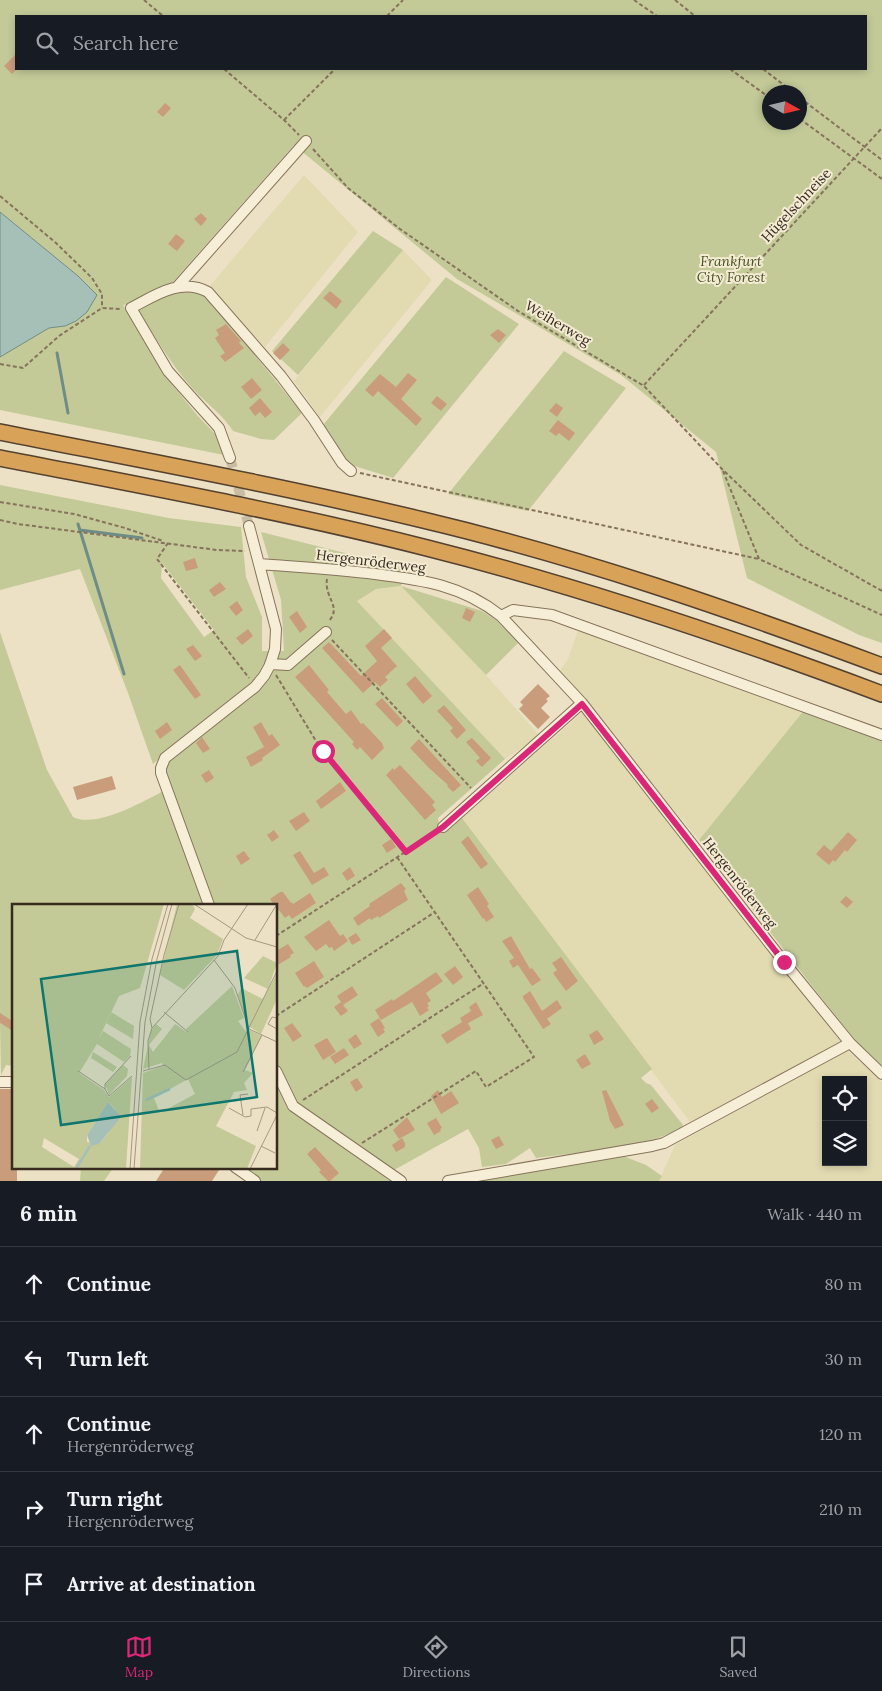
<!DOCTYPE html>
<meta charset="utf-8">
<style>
:root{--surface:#171b24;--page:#242831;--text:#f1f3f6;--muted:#9ea1a6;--line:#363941;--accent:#db2777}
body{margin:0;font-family:Lora,serif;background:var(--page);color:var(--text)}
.controls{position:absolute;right:15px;bottom:15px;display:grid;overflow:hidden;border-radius:0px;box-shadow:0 2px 8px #0003}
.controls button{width:45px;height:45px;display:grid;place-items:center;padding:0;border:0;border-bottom:1px solid var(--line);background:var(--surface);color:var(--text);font:25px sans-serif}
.compass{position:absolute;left:762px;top:85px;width:45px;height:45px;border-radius:50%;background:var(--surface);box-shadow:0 2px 8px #0003;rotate:98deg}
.stop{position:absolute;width:15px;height:15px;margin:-11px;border:4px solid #db2777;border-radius:50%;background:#fff}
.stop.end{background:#db2777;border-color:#fff;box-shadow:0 1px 5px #0008}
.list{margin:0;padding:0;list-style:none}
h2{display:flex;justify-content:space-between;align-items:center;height:65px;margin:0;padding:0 20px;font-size:21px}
h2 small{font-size:16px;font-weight:400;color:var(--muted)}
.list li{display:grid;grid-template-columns:32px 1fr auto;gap:15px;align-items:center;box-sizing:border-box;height:75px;padding:0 20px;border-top:1px solid var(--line)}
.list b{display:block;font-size:19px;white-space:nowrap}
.list p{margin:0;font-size:16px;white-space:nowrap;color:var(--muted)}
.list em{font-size:16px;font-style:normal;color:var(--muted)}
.icon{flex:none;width:28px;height:28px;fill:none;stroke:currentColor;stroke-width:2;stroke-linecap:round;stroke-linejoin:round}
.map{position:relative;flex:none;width:882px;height:1181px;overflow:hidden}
.search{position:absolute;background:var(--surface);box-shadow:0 2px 8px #0003;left:15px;right:15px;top:15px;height:55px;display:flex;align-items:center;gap:12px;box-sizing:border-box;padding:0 18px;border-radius:0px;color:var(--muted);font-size:19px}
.sheet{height:440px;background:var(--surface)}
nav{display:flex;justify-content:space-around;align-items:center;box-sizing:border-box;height:70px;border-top:1px solid var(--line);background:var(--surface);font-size:14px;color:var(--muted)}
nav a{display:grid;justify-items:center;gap:2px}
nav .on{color:var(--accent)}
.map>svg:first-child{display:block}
</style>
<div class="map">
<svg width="882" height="1181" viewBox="0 0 882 1181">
<rect width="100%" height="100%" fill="#ece1c4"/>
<path fill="#e2dbb2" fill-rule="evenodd" d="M 304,175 L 358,232 L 265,347 L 208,288 Z
M 403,250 L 432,280 L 320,417 L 294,381 Z
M 401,586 L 486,675 L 540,736 L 505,759 L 357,601 L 376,589 Z
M 580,625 L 805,709 L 699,840 L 559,672 L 568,659 Z
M 582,713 L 843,1042 L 690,1122 L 462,818 Z
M 847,1050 L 882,1082 L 882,1181 L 659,1181 L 675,1145 ZM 826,1080 L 863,1080 L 863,1162 L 826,1162 Z"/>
<path fill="#c3ca98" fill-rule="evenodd" d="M 0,0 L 882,0 L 882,643 L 859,635 L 747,578 L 716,452 L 621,375 L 457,279 L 294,145 L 173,282 L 129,304 L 123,305 L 162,372 L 197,415 L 217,436 L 224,455 L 0,410 L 0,357 L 49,328 L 65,326 L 78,276 L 0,212 ZM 16,16 L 866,16 L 866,69 L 16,69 ZM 770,92 L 800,92 L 800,122 L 770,122 Z
M 373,231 L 403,250 L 298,375 L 272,351 Z
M 446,277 L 519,324 L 393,478 L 348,464 L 323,425 Z
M 179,290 L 205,294 L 302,413 L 274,440 L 261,439 L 233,431 C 223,415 206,403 193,389 C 171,365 155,336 137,309 L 165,295 Z
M 564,351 L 626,388 L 528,511 L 448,494 Z
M 0,485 L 169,518 L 241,527 L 246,577 L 262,617 L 262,651 L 284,651 L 281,600 L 261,532 L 405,568 L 401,586 L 482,611 L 504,625 L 519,642 L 486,675 L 401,586 L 376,589 L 357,601 L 505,759 L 438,818 L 439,826 L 445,833 L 462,818 L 652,1069 L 641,1078 L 646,1083 L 651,1085 L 683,1125 L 681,1129 L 640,1145 L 536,1158 L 530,1148 L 506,1164 L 482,1167 L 479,1148 L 468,1129 L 385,1175 L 392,1181 L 245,1181 L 225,1167 L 276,1167 L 276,905 L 14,905 L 14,1024 L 0,1014 L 0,632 L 47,770 L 73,817 C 97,829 146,800 169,788 L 159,759 L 153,764 L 128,693 L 80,569 L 0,590 ZM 162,563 L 214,630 L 204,637 L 161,578 Z
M 805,709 L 882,739 L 882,1066 L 874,1060 L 856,1041 L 812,986 L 699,840 Z
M 0,1023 L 14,1032 L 14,1066 L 6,1065 L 1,1075 Z
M 623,1156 L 646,1165 L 662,1176 L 659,1181 L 470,1181 Z
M 81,1167 L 114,1167 L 104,1181 L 80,1181 Z"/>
<path fill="#a6c0b8" stroke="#6d8d86" d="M 0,212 L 78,276 L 97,295 L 87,312 L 76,321 L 65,326 L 49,328 L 0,357 Z"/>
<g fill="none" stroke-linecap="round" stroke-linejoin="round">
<path stroke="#6d8d86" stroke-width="3" d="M 57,353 L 68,413
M 78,524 L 124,674
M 80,530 L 142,538"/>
</g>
<path fill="#c99d7b" d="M 16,54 L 16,70 L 12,74 L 4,66 Z
M 165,103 L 171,108 L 163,117 L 157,112 Z
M 201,213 L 207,219 L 201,226 L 194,219 Z
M 176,234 L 185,241 L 177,251 L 168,244 Z
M 330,291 L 342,301 L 336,309 L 323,298 Z
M 226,324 L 241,341 L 239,343 L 244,348 L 225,362 L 220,356 L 225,353 L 215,338 L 219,335 L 216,330 Z
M 498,329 L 506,335 L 499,343 L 490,335 Z
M 283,343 L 290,350 L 280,360 L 273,353 Z
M 408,373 L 417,380 L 401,399 L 422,419 L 416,426 L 378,391 L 373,397 L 365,390 L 380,374 L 396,387 Z
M 252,378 L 262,390 L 251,399 L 241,387 Z
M 437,396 L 447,404 L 441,411 L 431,403 Z
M 260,398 L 272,412 L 265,418 L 260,412 L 255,416 L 249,408 Z
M 556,403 L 563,408 L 557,417 L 549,411 Z
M 558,420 L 575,433 L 569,441 L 559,433 L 556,436 L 549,431 Z
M 195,558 L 198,568 L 186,571 L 183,562 Z
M 220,582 L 226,589 L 214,597 L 209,590 Z
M 237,601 L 243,610 L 236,616 L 229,607 Z
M 466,608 L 475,612 L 470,622 L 462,618 Z
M 297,611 L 307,627 L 300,633 L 289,617 Z
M 248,629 L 253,636 L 242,645 L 236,638 Z
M 384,629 L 392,638 L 381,648 L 397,666 L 385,677 L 388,680 L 380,687 L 375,682 L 363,693 L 322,648 L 329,642 L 361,676 L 377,661 L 365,646 Z
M 193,645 L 202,656 L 195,661 L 186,649 Z
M 180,665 L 201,695 L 195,699 L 173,670 Z
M 309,665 L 329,690 L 327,692 L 346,714 L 351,710 L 361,724 L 363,723 L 382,743 L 384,748 L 372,760 L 360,747 L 357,750 L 352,744 L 354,742 L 295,677 Z
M 415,676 L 432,696 L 423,704 L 406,684 Z
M 538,684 L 550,696 L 546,699 L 548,701 L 541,708 L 550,717 L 538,729 L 519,709 L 523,705 L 520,702 Z
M 382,698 L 403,721 L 397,727 L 375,704 Z
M 444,705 L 466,730 L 457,739 L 450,731 L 453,728 L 437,711 Z
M 167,722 L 172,730 L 160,739 L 155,731 Z
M 261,722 L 269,736 L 272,734 L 280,745 L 262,758 L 263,760 L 251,767 L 246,757 L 264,747 L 253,727 Z
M 202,737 L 210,749 L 203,753 L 196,743 Z
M 472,738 L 491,758 L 482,767 L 476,761 L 480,758 L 466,742 Z
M 419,739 L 461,785 L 453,792 L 447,786 L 448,785 L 429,768 L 410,748 Z
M 400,765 L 435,802 L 432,805 L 436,810 L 425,820 L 386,775 L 393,768 L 394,770 Z
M 209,770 L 214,778 L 206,783 L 201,775 Z
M 112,776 L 116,789 L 77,800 L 73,787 Z
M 340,782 L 346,791 L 321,809 L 316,801 Z
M 304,812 L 310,821 L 296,831 L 289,821 Z
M 274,830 L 279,837 L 272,842 L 267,835 Z
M 848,832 L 857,840 L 847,852 L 845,850 L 835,862 L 833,860 L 829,865 L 816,854 L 824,845 L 831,851 Z
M 468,836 L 488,864 L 481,869 L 461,842 Z
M 391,839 L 396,847 L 387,853 L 382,845 Z
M 244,851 L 250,859 L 241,865 L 236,856 Z
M 300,851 L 314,873 L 324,867 L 329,875 L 312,885 L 293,855 Z
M 350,867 L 355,876 L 347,881 L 342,873 Z
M 401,883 L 406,889 L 404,891 L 408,900 L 379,918 L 378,916 L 371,920 L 370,918 L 358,926 L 353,918 L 370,906 L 369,904 Z
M 478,887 L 489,904 L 487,906 L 494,917 L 486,922 L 484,918 L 483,919 L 467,895 Z
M 280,892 L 283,892 L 291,903 L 292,902 L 293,904 L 310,893 L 316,903 L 292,919 L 289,915 L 285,918 L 279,910 L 278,911 L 276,909 L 276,905 L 274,905 L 270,899 Z
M 846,896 L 853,902 L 847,908 L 840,902 Z
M 329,920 L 340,936 L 343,934 L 348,941 L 334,951 L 332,947 L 329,948 L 326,944 L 316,951 L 304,937 Z
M 356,933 L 361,940 L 352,945 L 348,938 Z
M 511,936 L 530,969 L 532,968 L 541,980 L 532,986 L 518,965 L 513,968 L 509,961 L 514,958 L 502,941 Z
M 288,944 L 294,953 L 290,955 L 291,957 L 276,966 L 276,951 Z
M 561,957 L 578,981 L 566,991 L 553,973 L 557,970 L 552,963 Z
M 314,961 L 324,977 L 307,988 L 305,986 L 304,987 L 295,973 Z
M 455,966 L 463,977 L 453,985 L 444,974 Z
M 436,972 L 443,981 L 426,993 L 431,1001 L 427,1003 L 429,1006 L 427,1008 L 429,1010 L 420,1016 L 412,1002 L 381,1020 L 375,1010 L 392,999 L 393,1001 Z
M 352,986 L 358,995 L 343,1005 L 348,1011 L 341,1016 L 334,1007 L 341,1002 L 337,996 Z
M 530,991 L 542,1011 L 557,1000 L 562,1008 L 547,1019 L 551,1024 L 543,1029 L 523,998 L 523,996 Z
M 476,1002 L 483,1015 L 468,1023 L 471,1029 L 447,1044 L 441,1035 L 462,1022 L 460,1018 L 471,1011 L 469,1007 Z
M 0,1013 L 14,1022 L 14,1032 L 0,1023 Z
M 379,1018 L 385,1028 L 383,1029 L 385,1032 L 378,1037 L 370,1024 Z
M 292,1023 L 302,1036 L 293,1042 L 284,1028 Z
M 597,1030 L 604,1039 L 594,1045 L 589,1035 Z
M 356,1034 L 362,1044 L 354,1049 L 348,1040 Z
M 327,1038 L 336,1052 L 323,1060 L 314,1045 Z
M 344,1048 L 349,1055 L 335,1064 L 330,1057 Z
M 585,1054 L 591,1064 L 582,1069 L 576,1060 Z
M 357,1078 L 363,1087 L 356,1092 L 350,1082 Z
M 0,1089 L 14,1089 L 14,1167 L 17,1167 L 17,1181 L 0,1181 Z
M 438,1090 L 442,1097 L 451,1091 L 459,1103 L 441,1114 L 431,1096 Z
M 606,1090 L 624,1125 L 615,1129 L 610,1121 L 602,1091 Z
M 652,1099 L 659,1108 L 652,1113 L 645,1104 Z
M 407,1117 L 415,1130 L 399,1139 L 393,1130 Z
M 436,1118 L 442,1128 L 440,1129 L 441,1131 L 434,1135 L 427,1123 Z
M 499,1136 L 504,1145 L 496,1149 L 491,1140 Z
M 402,1138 L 405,1143 L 405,1147 L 396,1152 L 392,1145 Z
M 315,1147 L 339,1173 L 330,1181 L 328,1181 L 319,1172 L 321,1170 L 307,1154 Z
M 165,1167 L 221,1167 L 212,1181 L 156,1181 Z"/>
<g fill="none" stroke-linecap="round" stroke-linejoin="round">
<path stroke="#c8bda3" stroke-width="10" stroke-dasharray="10 5" stroke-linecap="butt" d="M 230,458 L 249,526"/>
<g stroke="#86735b" stroke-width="12">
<path id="minor" d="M 177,287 L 306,141
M 230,458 L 219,428 L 168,371 L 131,308 C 154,296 181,277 208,292 L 281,376 L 314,420 L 342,463 L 351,471
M 260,564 C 298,567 337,569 375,574 C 423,580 462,585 501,616 L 582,703 L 784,962 L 850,1043 L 882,1074
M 501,616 L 513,610 L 552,615 L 882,735
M 270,664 L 288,665 L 326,632
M 443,827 L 582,703
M 209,905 L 161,773 L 161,768 L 165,758 L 255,687 L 264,676 L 270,665 L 275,649 L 276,629 L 249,526
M 276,1071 L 293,1106 L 401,1181
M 0,1082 L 14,1082
M 235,1167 L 255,1181
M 448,1181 L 652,1146 L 664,1143 L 850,1043"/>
</g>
<g stroke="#54412f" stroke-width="18">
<path id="highway" d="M 0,432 C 141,460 283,486 423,520 C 579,557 732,610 882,666
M 0,458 C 143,486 286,512 427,548 C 582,587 733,638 882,694"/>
</g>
<path stroke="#86735b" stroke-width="2" stroke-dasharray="4 2.5" stroke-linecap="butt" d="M 144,0 L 163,16
M 634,0 L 657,16
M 675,0 L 695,16
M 387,16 L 403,0
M 224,69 L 284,120 L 299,135
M 730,69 L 770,98
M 763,69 L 793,92
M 800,98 L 882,160
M 800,119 L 882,179
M 284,120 L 335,69
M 313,149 L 348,188 L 400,229 L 518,311 L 644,386 L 722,469 L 801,545 L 882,591
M 0,196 L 56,243 L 92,278 L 102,294 L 102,308
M 0,364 L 23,368 L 59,336 L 102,308 L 121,309
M 644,385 L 882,128
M 723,471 L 759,559 L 882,615
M 360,473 L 759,559
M 0,502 L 74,514 L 125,528 L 163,541
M 0,520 L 18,524 L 217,550 L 245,551
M 168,543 L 157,559 L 249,678
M 327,579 C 324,598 342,606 329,621
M 332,640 L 471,788
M 276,675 L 316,741 L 406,852
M 276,936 L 436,832
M 276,1016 L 435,912
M 303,1100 L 484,983
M 362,1143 L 476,1071 L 486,1087 L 534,1057 L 397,857"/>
<use href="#minor" stroke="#f7eed7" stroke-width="10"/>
<use href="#highway" stroke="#d8a258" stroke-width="15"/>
</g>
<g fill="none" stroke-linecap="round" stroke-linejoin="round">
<path stroke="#db2777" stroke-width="6" d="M 323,751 L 406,852 L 443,827 L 582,704 L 784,962"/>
</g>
<g text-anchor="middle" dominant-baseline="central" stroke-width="4" stroke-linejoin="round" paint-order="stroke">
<g font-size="14" fill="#372b1f" stroke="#f4ebd3">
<text transform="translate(796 205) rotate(-47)">Hügelschneise</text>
<text transform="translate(558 323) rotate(31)">Weiherweg</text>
<text transform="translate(371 561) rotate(7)">Hergenröderweg</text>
<text transform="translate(740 883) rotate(52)">Hergenröderweg</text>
</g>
<g font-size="14" font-style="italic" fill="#465226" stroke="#f4ebd3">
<text x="731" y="261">Frankfurt<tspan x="731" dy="16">City Forest</tspan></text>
</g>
</g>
<g transform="translate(12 904)">
<rect width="265" height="265" fill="#ece1c4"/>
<path d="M 0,0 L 152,0 L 128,84 L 107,92 L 86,136 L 91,127 L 119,145 L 118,152 L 112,158 L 85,140 L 67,169 L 92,186 L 97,193 L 120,173 L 114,265 L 0,265 ZM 96,198 L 103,205 L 97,228 L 87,240 L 75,238 L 75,231 ZM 32,234 L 67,255 L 62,263 L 30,243 ZM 165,0 L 180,0 L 183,5 L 178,14 L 211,35 L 205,51 L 172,86 L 148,71 ZM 251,52 L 265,59 L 256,85 L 232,74 ZM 265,69 L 265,95 L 249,130 L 236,122 L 226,91 L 229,84 L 251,95 ZM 220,82 L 232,114 L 226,117 L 235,129 L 238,126 L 250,132 L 233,166 L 241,169 L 232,179 L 235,186 L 222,188 L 204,222 L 244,242 L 235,265 L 128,265 L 131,169 L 151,162 L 150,159 L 131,165 L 139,127 L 144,120 L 150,125 L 137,141 L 141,148 L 163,120 L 176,129 L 174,125 ZM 176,175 L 183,190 L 148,209 L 142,194 ZM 99,108 L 122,122 L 121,135 L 94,119 ZM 81,148 L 105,163 L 101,168 L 79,154 ZM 111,161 L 116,165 L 115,172 L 97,191 L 93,180 Z" fill="#c3ca98" fill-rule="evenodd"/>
<path d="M 96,198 L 109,213 L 87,240 L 79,242 L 75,231 Z" fill="#a6c0b8"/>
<path fill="none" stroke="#a6c0b8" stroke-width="2.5" d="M 134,196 L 158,185M 64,265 L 78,242"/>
<path fill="none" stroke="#a49882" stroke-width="1" d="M 182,0 L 234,34 L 265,43M 243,36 L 265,0M 202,56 L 223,84 L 237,125M 152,108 L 176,128M 265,114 L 260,113 L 256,120 L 265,125M 140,124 L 138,115 L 152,51 L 167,0M 237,125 L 265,138M 137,165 L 136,137 L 140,124 L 206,52 L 212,36 L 236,0M 66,167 L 93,185 L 97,192 L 120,172M 131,167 L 153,161 L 174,176 L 225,148 L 265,67M 231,168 L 250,131M 93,185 L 93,180 L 119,152M 217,204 L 233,213 L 239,212 L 239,205 L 255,203 L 265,209M 231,211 L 228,191 L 236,190M 245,227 L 253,204M 249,242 L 263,249M 118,265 L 128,118 L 140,55 L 156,0M 122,265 L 133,118 L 145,55 L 160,0M 238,265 L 265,211"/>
<path fill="#0f766e" fill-opacity="0.15" stroke="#0f766e" stroke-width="2.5" d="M 225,47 L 245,193 L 49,221 L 29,75 Z"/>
<rect width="265" height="265" fill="none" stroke="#372b1f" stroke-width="2.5"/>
</g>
</svg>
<div class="controls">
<button><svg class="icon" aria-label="locate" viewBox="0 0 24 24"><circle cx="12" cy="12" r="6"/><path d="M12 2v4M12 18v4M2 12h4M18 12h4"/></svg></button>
<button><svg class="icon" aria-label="layers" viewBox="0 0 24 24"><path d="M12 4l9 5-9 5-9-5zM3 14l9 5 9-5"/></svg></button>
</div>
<svg class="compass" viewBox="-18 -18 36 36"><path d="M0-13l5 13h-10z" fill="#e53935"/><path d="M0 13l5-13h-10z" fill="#9ea1a6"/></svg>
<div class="stop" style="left:323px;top:751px"></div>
<div class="stop end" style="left:784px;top:962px"></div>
<div class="search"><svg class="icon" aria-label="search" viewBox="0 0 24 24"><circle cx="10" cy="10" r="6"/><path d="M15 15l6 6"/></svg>Search here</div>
</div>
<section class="sheet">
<h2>6 min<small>Walk · 440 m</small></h2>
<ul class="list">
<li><svg class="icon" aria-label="ahead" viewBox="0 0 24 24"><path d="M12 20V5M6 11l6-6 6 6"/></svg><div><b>Continue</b></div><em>80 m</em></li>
<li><svg class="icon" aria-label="left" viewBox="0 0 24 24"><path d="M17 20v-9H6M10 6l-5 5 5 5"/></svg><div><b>Turn left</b></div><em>30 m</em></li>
<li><svg class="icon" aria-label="ahead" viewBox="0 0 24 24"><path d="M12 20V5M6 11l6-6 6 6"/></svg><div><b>Continue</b><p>Hergenröderweg</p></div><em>120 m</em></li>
<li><svg class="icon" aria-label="right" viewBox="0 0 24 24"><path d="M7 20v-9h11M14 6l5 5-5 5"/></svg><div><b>Turn right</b><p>Hergenröderweg</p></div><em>210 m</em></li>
<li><svg class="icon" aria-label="arrive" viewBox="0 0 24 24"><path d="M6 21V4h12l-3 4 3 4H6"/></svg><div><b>Arrive at destination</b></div></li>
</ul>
</section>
<nav>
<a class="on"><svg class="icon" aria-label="map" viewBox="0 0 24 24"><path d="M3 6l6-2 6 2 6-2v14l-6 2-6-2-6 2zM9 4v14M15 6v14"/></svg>Map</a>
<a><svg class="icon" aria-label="directions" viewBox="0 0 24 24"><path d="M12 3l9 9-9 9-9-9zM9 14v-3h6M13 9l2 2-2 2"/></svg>Directions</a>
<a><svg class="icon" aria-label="saved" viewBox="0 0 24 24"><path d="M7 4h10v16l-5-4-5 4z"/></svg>Saved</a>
</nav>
